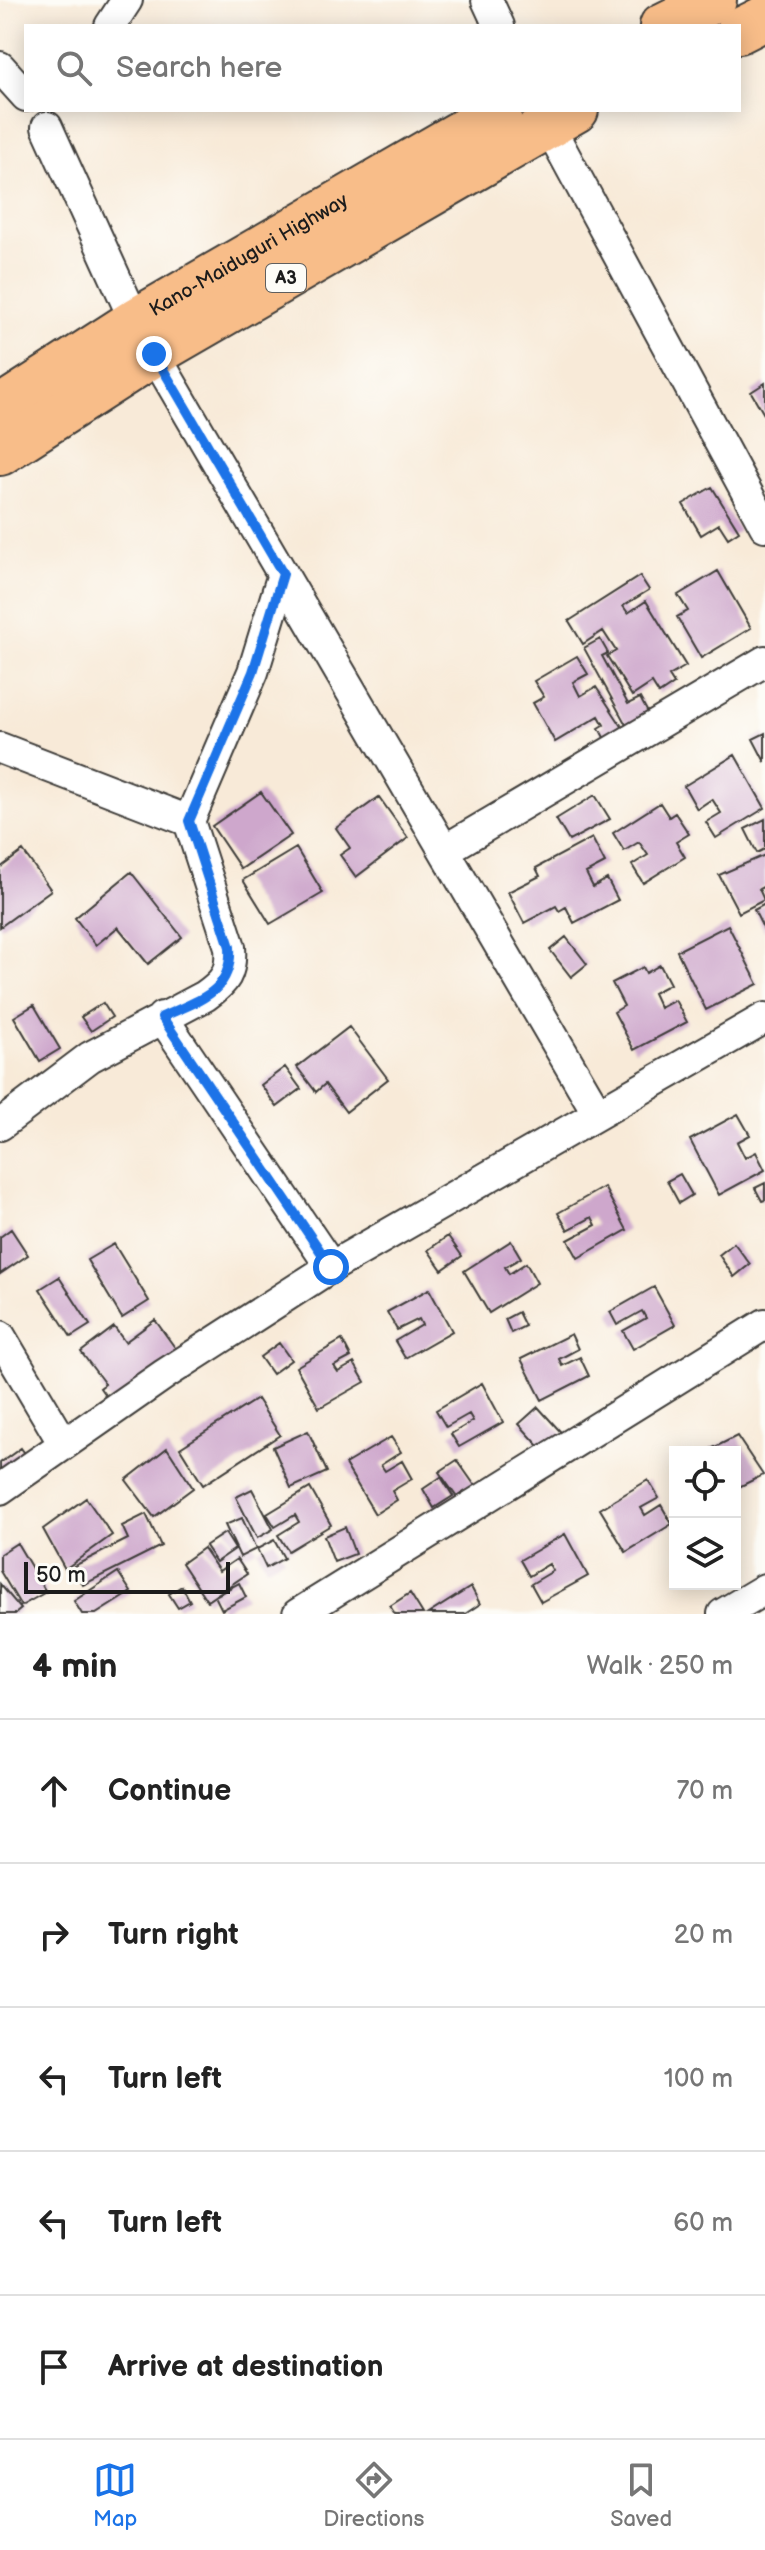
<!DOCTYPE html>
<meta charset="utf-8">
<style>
:root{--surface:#fff;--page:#f2f2f2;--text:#222;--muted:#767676;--line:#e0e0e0;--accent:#1a73e8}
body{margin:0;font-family:"Balsamiq Sans",sans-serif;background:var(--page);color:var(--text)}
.controls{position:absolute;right:24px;bottom:24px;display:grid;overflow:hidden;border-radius:0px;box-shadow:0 4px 20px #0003}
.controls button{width:72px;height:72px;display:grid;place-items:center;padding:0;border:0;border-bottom:2px solid var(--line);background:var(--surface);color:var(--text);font:40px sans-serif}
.scale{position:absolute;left:24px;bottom:20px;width:206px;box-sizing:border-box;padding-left:8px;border:4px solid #1c1c1c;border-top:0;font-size:22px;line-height:28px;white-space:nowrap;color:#1c1c1c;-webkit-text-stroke:6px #fdfcf7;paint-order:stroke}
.stop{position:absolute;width:24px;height:24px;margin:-18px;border:6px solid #1a73e8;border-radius:50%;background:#fff}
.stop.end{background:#1a73e8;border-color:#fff;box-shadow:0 2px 8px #0008}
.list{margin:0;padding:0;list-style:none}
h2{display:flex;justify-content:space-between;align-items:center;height:104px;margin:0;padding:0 32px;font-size:34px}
h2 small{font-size:26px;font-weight:400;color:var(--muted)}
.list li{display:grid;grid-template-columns:52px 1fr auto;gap:24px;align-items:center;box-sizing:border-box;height:144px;padding:0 32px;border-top:2px solid var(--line)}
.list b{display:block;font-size:30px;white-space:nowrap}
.list em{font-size:26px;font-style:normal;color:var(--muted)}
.icon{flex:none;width:44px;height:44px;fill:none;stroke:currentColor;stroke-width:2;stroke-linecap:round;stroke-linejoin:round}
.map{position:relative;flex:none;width:765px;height:1614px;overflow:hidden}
.search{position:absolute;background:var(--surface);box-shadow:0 4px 20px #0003;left:24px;right:24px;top:24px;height:88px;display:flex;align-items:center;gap:20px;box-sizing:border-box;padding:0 28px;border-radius:0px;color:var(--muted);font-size:30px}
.sheet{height:824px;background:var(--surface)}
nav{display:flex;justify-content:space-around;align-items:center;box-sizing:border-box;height:112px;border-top:2px solid var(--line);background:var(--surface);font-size:22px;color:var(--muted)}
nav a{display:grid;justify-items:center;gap:4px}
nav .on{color:var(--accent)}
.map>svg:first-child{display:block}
</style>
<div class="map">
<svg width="765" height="1614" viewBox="0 0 765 1614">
<rect width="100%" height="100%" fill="#fdfcf7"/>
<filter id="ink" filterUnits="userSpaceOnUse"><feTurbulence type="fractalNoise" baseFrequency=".0125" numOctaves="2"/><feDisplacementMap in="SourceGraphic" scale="16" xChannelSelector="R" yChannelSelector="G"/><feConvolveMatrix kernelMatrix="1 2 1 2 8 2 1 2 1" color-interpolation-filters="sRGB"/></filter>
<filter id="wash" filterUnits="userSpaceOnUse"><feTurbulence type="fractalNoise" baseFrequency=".006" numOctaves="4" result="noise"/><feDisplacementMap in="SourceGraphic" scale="32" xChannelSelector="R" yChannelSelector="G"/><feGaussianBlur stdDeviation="1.8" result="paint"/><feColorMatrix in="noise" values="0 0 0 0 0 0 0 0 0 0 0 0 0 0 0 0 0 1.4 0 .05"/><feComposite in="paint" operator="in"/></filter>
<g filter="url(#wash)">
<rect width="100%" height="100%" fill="#f8ead8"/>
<g id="blocks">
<path fill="#cea7cc" d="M 765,383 L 765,416 L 751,392 Z
M 712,487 L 739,531 L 728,538 L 719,524 L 701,535 L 683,504 Z
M 718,571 L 751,628 L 701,658 L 677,617 L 688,611 L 678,595 Z
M 640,576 L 649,590 L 623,606 L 628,613 L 646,601 L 686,666 L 669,676 L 674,684 L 659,694 L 652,683 L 632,696 L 607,656 L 616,651 L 603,631 L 583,644 L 569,621 Z
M 600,639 L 608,653 L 602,656 L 628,704 L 640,698 L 653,722 L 631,734 L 584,648 Z
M 577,656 L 588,674 L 573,682 L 580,696 L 596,687 L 629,737 L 609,747 L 599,728 L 604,725 L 599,716 L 555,742 L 533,703 L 544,697 L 534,681 Z
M 765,733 L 765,762 L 753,739 Z
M 735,755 L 765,808 L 716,838 L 706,822 L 721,813 L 712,799 L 697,809 L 684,786 Z
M 261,792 L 291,835 L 241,869 L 212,826 Z
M 595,795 L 610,819 L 569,841 L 556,819 Z
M 379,797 L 408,838 L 356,877 L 340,855 L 350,848 L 336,828 Z
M 660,803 L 669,817 L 675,813 L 689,834 L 676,842 L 685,857 L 643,883 L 632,865 L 648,855 L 639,842 L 624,851 L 613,833 Z
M 765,819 L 765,849 L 757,853 L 745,829 Z
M 592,838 L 605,863 L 586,873 L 593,887 L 607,879 L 618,900 L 574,923 L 566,907 L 559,911 L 556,906 L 524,923 L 508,892 L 540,876 L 536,868 Z
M 296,848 L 323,893 L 270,924 L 243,880 Z
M 23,851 L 51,890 L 0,927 L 0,868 Z
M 765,855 L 765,886 L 759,889 L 764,900 L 739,913 L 719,875 Z
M 131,872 L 182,937 L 148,964 L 118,927 L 96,945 L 75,918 Z
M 765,904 L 765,932 L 754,910 Z
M 728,925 L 758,984 L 706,1010 L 677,951 Z
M 566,937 L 587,964 L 571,977 L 550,950 Z
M 660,965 L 670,984 L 653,993 L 660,1008 L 675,1000 L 687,1022 L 634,1050 L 614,1012 L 624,1006 L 612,983 L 643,967 L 646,973 Z
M 103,1003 L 112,1017 L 91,1031 L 81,1017 Z
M 34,1005 L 60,1049 L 40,1061 L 14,1017 Z
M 349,1027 L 388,1079 L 346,1112 L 325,1084 L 316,1092 L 297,1067 Z
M 285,1067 L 301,1089 L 277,1107 L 261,1085 Z
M 738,1114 L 750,1135 L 737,1142 L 745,1158 L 756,1152 L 765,1170 L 719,1195 L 690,1140 Z
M 680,1174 L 692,1195 L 679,1203 L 667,1181 Z
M 765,1183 L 765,1200 L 762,1201 L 755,1188 Z
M 604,1187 L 627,1230 L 578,1258 L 568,1240 L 596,1225 L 592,1217 L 568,1230 L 558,1213 Z
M 11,1229 L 28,1255 L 0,1274 L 0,1237 Z
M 448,1236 L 462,1256 L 442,1270 L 428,1250 Z
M 511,1241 L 521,1258 L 505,1267 L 509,1274 L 526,1263 L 537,1283 L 489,1313 L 464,1271 Z
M 734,1243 L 750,1264 L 734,1277 L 719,1255 Z
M 114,1244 L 149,1301 L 122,1318 L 87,1260 Z
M 59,1277 L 90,1325 L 71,1337 L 40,1289 Z
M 654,1287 L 675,1325 L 633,1349 L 623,1331 L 646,1318 L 642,1311 L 617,1325 L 610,1312 Z
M 429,1289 L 452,1331 L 405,1358 L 395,1341 L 422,1325 L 419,1319 L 397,1330 L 387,1312 Z
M 518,1312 L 525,1326 L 511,1333 L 505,1319 Z
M 155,1320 L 181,1356 L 113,1406 L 100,1388 L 105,1384 L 81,1352 L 114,1327 L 125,1342 Z
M 571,1334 L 578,1349 L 559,1359 L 562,1366 L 580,1357 L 589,1376 L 542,1400 L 521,1359 Z
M 342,1340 L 351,1357 L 334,1366 L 338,1372 L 354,1363 L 365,1382 L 319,1408 L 296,1367 Z
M 279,1343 L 291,1360 L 272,1374 L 260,1357 Z
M 482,1383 L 503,1422 L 459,1447 L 451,1434 L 473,1421 L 469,1414 L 446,1427 L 436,1410 Z
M 257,1399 L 280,1435 L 203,1485 L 180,1448 Z
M 538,1407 L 568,1440 L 549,1457 L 519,1424 Z
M 308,1431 L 327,1472 L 291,1488 L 273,1447 Z
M 737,1436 L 763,1475 L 735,1489 L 735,1452 L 705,1452 Z
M 391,1437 L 401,1452 L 381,1465 L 385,1471 L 402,1461 L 412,1479 L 392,1491 L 397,1500 L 375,1514 L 345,1464 Z
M 21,1448 L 35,1467 L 0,1491 L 0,1463 Z
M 167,1448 L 193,1488 L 154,1517 L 126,1480 Z
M 457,1460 L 478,1490 L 461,1503 L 439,1472 Z
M 441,1477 L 453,1496 L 434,1508 L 423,1489 Z
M 648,1480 L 659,1498 L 641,1508 L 645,1515 L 661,1505 L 672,1524 L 626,1552 L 600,1509 Z
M 310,1488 L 331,1525 L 288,1551 L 278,1535 L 299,1522 L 295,1515 L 275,1527 L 267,1514 Z
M 252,1489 L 273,1529 L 257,1538 L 236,1497 Z
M 86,1498 L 112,1535 L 65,1569 L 43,1529 Z
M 146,1514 L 161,1546 L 83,1585 L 74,1566 L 128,1539 L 122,1526 Z
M 242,1518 L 256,1549 L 240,1557 L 225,1525 Z
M 345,1527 L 355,1554 L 334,1562 L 324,1536 Z
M 225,1533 L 235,1549 L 216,1562 L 205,1546 Z
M 565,1534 L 588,1576 L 541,1602 L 531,1584 L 553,1571 L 549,1564 L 529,1576 L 520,1560 Z
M 274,1540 L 284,1558 L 266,1568 L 257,1549 Z
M 17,1543 L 46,1592 L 21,1606 L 0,1571 L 0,1554 Z
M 203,1548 L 219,1571 L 237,1559 L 247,1574 L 207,1601 L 182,1563 Z
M 118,1572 L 131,1592 L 96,1614 L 82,1614 L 74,1601 Z
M 239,1583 L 246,1597 L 222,1610 L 215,1596 Z
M 0,1584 L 21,1609 L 15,1614 L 0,1614 Z
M 182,1586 L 190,1601 L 178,1608 L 169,1594 Z
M 471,1587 L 480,1604 L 465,1614 L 428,1614 Z
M 410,1593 L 423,1614 L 395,1614 L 390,1606 Z"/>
</g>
</g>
<g filter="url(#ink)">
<use href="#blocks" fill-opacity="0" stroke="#3d3b38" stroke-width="2"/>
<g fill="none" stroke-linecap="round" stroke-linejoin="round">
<g stroke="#3d3b38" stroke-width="34">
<path id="minor" d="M 487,0 L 499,26
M 110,26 L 127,0
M 0,67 L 26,96
M 540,110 L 765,526
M 47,127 L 135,321
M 154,354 L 597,1112
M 0,748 L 189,821
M 445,850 L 765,661
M 162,1017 L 331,1267
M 0,1125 L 90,1057 L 205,996 C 225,982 232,973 230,947 L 189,821 L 253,672 L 283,574
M 0,1336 L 64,1444
M 0,1489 L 165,1374 L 331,1267 L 765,1018
M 298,1614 L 765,1324
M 723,1614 L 765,1589"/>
</g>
<g stroke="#3d3b38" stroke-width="48">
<g id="highway">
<path d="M 662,26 L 714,0"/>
<path d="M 739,31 L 765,18"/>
<path id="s1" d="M 0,408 L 135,321 L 500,110"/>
<path d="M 0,453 L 154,354 L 576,110"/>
</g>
</g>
<use href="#minor" stroke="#fff" stroke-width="30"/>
<use href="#highway" stroke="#f8bd89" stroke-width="44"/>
</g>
</g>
<g fill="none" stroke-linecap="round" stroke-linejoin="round" filter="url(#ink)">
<path stroke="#1a73e8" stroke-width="10" d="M 154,354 L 283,574 L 253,672 L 189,821 L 230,947 C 233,993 198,1000 162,1017 L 331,1267"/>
</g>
<g text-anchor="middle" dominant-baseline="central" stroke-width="8" stroke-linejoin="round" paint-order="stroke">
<rect fill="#fdfcf7" stroke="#605f5e" stroke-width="2" x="266" y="264" width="40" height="28" rx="6"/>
<g font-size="18" font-weight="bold" fill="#1c1c1c">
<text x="286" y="278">A3</text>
</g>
<g font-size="20" fill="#1c1c1c" stroke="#fdfcf7">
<text stroke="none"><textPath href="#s1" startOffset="292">Kano-Maiduguri Highway</textPath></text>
</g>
</g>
</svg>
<div class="controls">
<button><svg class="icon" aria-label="locate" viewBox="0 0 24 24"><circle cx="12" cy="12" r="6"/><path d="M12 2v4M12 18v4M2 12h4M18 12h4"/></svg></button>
<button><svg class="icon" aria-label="layers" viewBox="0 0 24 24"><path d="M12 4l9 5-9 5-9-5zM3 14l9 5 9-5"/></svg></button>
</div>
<div class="scale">50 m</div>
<div class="stop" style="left:331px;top:1267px"></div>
<div class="stop end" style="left:154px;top:354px"></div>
<div class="search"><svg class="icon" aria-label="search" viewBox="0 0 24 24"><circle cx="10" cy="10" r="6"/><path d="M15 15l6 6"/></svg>Search here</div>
</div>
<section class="sheet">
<h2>4 min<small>Walk · 250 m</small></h2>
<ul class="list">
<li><svg class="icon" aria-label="ahead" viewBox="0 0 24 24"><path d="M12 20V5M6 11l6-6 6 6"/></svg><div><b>Continue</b></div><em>70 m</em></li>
<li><svg class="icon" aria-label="right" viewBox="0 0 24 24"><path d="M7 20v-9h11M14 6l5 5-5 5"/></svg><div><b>Turn right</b></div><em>20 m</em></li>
<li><svg class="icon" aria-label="left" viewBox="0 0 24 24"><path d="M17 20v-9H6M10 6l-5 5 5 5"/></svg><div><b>Turn left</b></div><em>100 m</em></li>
<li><svg class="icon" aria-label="left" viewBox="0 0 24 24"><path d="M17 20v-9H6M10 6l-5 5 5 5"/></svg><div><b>Turn left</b></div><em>60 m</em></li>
<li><svg class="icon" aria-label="arrive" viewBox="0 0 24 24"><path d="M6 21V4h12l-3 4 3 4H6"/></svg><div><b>Arrive at destination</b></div></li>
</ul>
</section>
<nav>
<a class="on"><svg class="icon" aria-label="map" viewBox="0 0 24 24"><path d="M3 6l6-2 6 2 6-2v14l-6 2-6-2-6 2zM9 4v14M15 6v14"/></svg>Map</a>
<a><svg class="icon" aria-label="directions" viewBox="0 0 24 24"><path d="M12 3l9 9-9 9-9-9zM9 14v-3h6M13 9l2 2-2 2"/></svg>Directions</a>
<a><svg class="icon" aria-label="saved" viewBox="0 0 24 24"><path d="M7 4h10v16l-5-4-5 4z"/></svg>Saved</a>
</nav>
